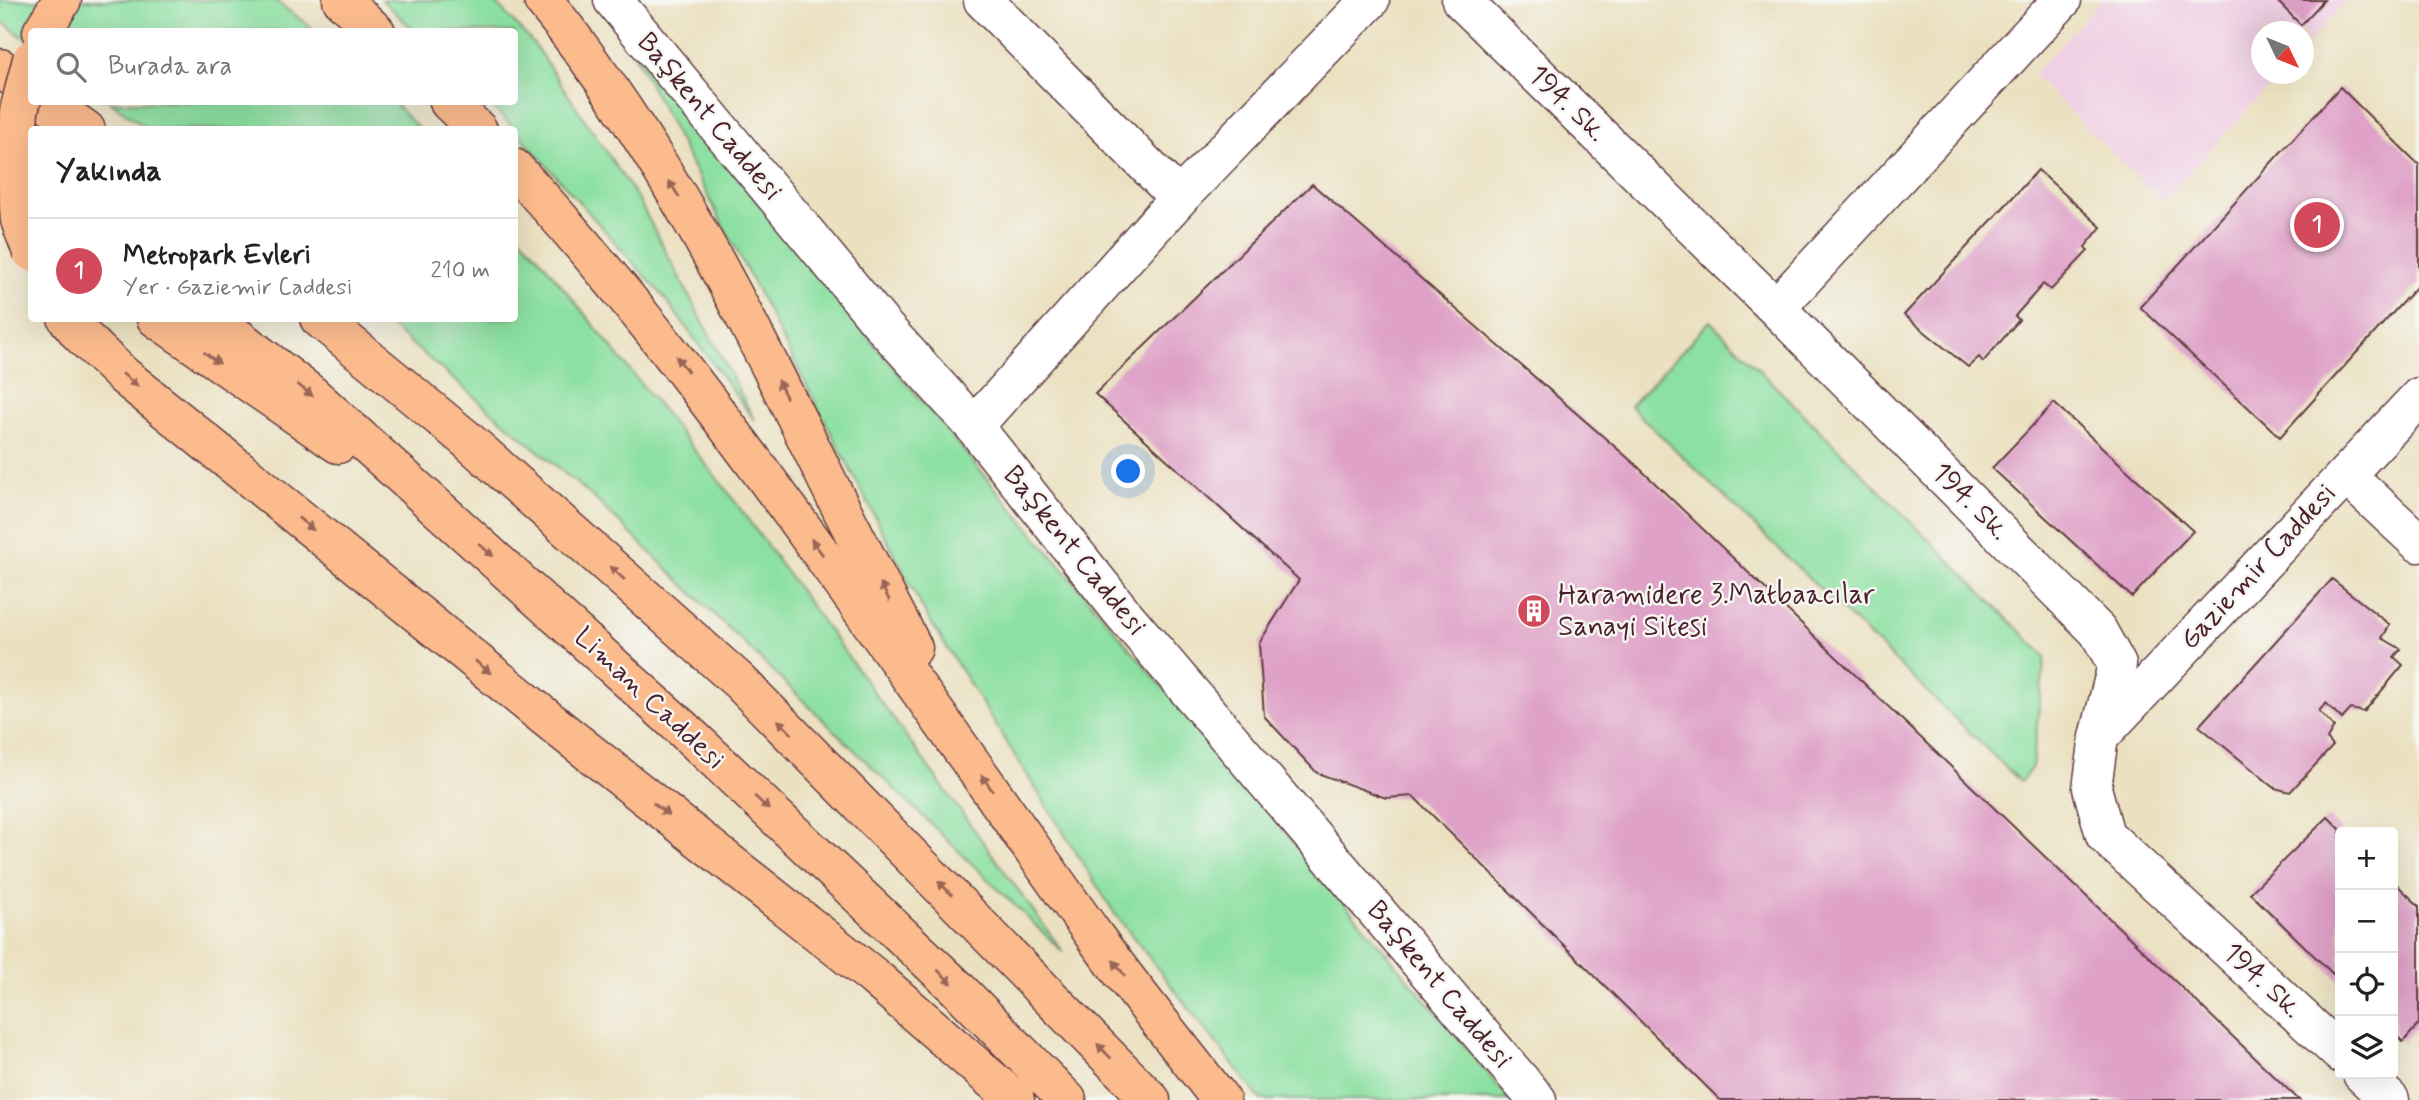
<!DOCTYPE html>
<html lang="tr">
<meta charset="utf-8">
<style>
:root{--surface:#fff;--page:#f6f6f6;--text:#222;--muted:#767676;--line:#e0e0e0;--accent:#d1495b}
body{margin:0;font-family:Mynerve,sans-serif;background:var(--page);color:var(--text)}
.controls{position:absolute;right:21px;bottom:21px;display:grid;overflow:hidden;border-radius:7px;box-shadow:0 7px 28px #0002}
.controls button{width:63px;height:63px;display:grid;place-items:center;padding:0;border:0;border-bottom:2px solid var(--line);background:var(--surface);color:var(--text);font:35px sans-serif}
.compass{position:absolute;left:2251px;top:21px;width:63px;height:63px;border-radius:50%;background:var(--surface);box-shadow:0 7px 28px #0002;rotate:133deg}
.you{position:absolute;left:1129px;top:472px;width:24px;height:24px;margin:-18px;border:5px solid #fff;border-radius:50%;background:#1a73e8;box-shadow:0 0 0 10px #1a73e833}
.badge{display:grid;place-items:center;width:46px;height:46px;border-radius:50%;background:var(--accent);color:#fff;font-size:23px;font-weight:700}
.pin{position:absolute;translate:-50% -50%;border:4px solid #fff;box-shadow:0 2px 7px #0006}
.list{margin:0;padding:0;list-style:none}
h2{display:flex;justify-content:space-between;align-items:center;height:91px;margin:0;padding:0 28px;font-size:30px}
h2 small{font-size:23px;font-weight:400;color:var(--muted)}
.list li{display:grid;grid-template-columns:46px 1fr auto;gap:21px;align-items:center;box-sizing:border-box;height:105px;padding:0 28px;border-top:2px solid var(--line)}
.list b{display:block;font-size:26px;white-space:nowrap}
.list p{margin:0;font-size:23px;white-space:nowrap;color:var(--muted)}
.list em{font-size:23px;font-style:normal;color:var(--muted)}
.icon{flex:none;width:38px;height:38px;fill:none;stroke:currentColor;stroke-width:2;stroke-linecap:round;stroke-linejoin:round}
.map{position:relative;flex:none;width:2419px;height:1100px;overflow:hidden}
.search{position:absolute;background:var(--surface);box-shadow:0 7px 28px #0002;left:28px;top:28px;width:490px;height:77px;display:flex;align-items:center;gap:18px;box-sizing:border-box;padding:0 24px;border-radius:7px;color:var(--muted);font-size:26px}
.panel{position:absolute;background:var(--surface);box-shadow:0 7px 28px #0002;left:28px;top:126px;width:490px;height:196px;border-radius:7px}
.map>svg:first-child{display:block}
</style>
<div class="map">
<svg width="2419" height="1100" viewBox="0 0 2419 1100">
<rect width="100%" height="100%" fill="#f6f6f2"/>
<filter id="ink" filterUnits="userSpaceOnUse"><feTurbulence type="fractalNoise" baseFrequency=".0143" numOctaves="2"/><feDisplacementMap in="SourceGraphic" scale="14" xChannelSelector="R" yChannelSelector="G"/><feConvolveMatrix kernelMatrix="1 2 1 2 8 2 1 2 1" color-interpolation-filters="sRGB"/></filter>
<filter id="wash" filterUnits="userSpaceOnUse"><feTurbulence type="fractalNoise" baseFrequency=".00686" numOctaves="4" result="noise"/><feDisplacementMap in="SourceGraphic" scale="28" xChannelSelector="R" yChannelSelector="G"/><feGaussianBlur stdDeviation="1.57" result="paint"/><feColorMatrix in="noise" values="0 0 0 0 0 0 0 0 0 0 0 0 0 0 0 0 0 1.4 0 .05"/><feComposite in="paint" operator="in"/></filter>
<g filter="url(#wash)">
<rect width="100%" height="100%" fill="#ebe1c1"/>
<path fill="#f0d0e4" d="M 2102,0 L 2347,0 L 2304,47 L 2304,32 L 2262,32 L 2262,74 L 2280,74 L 2162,202 L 2033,75 Z"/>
<path fill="#8ce0a1" stroke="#6b8066" stroke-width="2" d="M 0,0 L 274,0 L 316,31 L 32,32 L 31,43 L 0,20 Z
M 382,0 L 493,0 L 534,44 L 638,199 L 755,421 L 663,296 L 507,121 L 487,102 L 514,102 L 514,32 L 415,31 Z
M 631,48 L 884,356 L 1510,1100 L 1261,1100 L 1115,914 L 925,613 Z
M 110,102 L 393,102 L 419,129 L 148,129 Z
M 515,231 L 538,256 L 728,492 L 1064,953 L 594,498 L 382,319 L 514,318 Z
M 1710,321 L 2045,656 L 2032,767 L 2021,782 L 1630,406 Z"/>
<g id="blocks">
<path fill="#dfa1c7" d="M 2276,0 L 2324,0 L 2301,25 Z
M 2340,87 L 2419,165 L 2419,284 L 2280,437 L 2140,307 Z
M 2038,170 L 2101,227 L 2085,247 L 2088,251 L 2051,290 L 2043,284 L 2015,316 L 2019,320 L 1983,362 L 1979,357 L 1968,367 L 1904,315 Z
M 1312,184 L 1636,465 L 2299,1100 L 1720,1100 L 1413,796 L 1386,798 L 1317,773 L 1264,716 L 1259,643 L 1299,580 L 1095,394 Z
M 2054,403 L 2193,531 L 2132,597 L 1992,468 Z
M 2332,579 L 2390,625 L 2382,638 L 2401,649 L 2394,657 L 2403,665 L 2364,712 L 2351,709 L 2342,719 L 2326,703 L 2319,711 L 2334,727 L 2327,739 L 2333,746 L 2290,792 L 2275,788 L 2199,726 Z
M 2328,817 L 2343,832 L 2340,832 L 2340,981 L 2250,893 Z
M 2393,881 L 2419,906 L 2419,1024 L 2403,1042 L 2393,1032 Z"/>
</g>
</g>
<g filter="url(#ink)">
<use href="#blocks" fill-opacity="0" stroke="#623c42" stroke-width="2"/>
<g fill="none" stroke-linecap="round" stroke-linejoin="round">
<g stroke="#623c42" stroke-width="41">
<path id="minor" d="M 613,0 L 884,327 L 974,426 L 1121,611 L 1537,1100
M 983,0 L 1179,198 L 1370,0
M 1461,0 L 1776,308 L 2098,631 L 2117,665 L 2099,737 L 2092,788 L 2105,835 L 2340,1053
M 1776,308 L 2062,0
M 974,426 L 1179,198
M 2346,475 L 2419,543
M 2101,735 L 2419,397
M 2362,1074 L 2390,1100"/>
</g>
<g stroke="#623c42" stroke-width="41">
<path id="highway" d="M 342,0 L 376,32
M 543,0 C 661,145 744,312 826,478 C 854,535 884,591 913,648
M 42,32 L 62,0
M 0,68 L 32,91
M 47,102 L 86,130
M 449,102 L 478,130
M 514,168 C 628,291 727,424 825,559 C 916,684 1005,811 1095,937 C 1135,992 1179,1046 1221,1100
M 67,318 L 80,334 L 124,376 L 566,734 L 873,976 L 1015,1100
M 156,318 L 338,444
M 212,318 L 311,394 L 684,730 L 956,987 L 1067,1100
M 319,318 L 465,438 L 740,682 L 1151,1100"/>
</g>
<use href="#minor" stroke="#fff" stroke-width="38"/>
<use href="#highway" stroke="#fbbb8d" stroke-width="38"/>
<g stroke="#623c42" stroke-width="41" stroke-linecap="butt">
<path id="highway-bridge" d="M 32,59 L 19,111 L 15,158 L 20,220 L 32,252"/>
</g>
<use href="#highway-bridge" stroke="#fbbb8d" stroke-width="38"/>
</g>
<defs><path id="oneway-solid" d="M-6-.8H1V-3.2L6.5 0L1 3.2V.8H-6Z" transform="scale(1.75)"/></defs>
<g fill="#9a6557">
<use href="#oneway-solid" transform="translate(674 189) rotate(-123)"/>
<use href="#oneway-solid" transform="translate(212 358) rotate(35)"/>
<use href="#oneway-solid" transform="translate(682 364) rotate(-128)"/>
<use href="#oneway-solid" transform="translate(130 380) rotate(40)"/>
<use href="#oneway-solid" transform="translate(782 389) rotate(-117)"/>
<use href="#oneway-solid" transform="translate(305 390) rotate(38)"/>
<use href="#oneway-solid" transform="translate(306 524) rotate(39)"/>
<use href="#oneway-solid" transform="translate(817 547) rotate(-126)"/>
<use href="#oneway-solid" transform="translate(486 550) rotate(42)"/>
<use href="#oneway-solid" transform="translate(617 573) rotate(-138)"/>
<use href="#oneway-solid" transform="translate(885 592) rotate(-117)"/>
<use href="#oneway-solid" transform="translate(483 667) rotate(39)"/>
<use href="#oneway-solid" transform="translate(785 727) rotate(-135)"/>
<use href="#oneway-solid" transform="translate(987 783) rotate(-125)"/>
<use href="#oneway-solid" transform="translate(762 803) rotate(43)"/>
<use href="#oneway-solid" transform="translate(661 809) rotate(38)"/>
<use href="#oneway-solid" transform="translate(945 888) rotate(-135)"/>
<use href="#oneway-solid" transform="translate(1119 968) rotate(-127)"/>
<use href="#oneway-solid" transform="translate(945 977) rotate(43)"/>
<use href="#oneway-solid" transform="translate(1104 1051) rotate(-134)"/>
</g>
</g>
<defs>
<g id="building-disc" transform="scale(1.75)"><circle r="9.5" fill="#d1495b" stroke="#f6f6f2"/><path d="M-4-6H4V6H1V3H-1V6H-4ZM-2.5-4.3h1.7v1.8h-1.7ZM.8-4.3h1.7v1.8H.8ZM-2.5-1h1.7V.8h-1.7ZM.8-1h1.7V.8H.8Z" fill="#fff"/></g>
</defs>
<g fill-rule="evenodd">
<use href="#building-disc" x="1534" y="611"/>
</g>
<g text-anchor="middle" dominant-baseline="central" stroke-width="5" stroke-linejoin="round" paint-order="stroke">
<g font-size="28" fill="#4a1f2b" stroke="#f6f6f2">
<text transform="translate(1567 104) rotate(44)">194. Sk.</text>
<text transform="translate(709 117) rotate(50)">Başkent Caddesi</text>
<text transform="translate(1970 502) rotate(45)">194. Sk.</text>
<text transform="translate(1074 551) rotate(51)">Başkent Caddesi</text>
<text transform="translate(2259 567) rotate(-47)">Gaziemir Caddesi</text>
<text transform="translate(649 699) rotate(43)">Liman Caddesi</text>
<text transform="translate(2262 981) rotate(43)">194. Sk.</text>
<text transform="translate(1439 985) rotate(50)">Başkent Caddesi</text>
</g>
<g font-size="28" fill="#4a1f2b" stroke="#f6f6f2" text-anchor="start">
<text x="1558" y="595">Haramidere 3.Matbaacılar<tspan x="1558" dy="32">Sanayi Sitesi</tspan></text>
</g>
</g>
</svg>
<div class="controls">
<button>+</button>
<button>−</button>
<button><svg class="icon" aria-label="locate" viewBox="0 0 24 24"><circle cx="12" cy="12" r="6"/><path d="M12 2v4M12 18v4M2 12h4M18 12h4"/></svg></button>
<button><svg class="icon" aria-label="layers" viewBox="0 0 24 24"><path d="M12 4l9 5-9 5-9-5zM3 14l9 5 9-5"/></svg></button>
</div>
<svg class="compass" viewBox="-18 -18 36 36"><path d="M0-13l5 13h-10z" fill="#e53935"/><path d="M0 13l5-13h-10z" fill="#767676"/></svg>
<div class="you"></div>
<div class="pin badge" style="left:2317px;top:225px">1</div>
<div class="search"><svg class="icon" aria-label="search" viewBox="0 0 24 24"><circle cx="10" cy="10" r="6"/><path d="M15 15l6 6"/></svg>Burada ara</div>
<section class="panel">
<h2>Yakında<small></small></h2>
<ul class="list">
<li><span class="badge">1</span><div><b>Metropark Evleri</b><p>Yer · Gaziemir Caddesi</p></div><em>210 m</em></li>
</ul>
</section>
</div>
